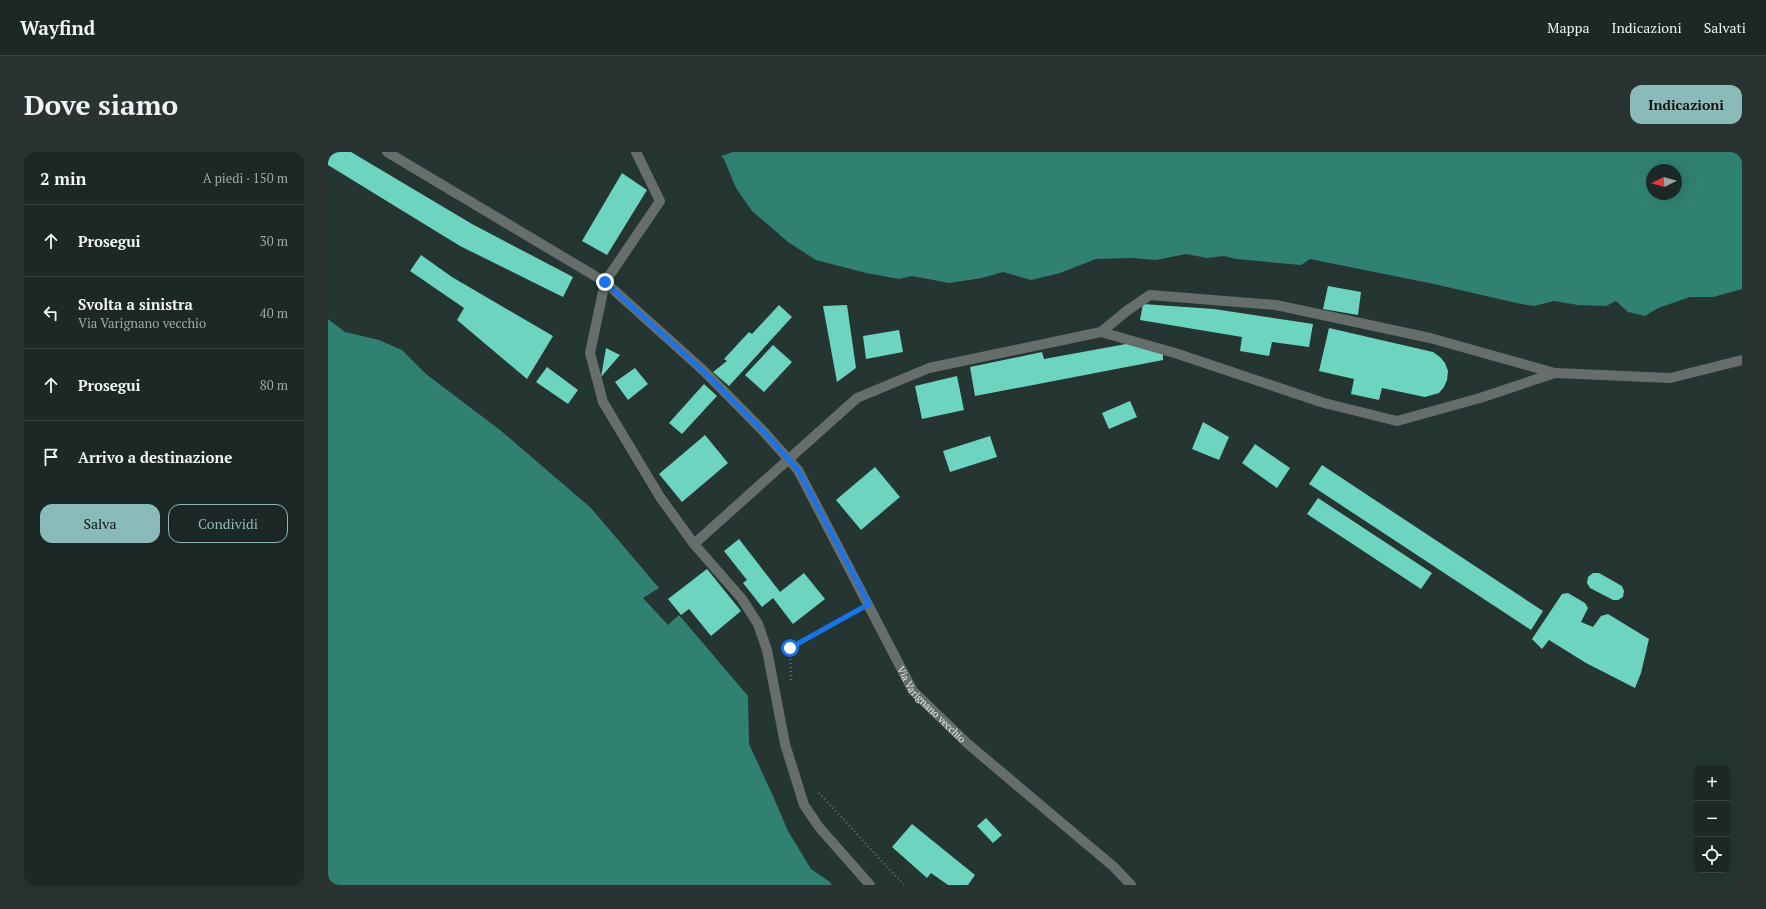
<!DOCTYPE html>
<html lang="it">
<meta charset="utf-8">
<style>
:root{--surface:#1c2825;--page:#293432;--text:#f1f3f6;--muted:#a0a6a7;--line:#3a4442;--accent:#8bbbb9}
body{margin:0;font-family:"PT Serif",serif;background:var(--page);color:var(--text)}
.controls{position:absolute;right:12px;bottom:12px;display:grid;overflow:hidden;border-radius:8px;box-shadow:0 4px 16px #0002}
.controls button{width:36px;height:36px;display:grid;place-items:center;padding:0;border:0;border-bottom:1px solid var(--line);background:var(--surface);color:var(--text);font:20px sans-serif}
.compass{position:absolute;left:1318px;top:12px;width:36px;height:36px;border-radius:50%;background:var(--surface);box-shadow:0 4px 16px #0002;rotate:265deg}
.stop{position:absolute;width:12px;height:12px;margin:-9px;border:3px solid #1a73e8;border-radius:50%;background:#fff}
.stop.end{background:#1a73e8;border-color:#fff;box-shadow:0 1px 4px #0008}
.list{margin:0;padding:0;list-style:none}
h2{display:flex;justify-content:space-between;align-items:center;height:52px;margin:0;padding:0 16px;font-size:17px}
h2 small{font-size:13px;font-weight:400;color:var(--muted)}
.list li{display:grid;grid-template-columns:26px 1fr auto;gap:12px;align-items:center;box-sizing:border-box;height:72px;padding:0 16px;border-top:1px solid var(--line)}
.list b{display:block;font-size:15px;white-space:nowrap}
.list p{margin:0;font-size:13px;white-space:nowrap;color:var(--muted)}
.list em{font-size:13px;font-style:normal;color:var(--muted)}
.actions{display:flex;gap:8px;padding:12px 16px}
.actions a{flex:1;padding:9px 0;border:1px solid var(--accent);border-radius:12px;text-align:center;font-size:14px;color:var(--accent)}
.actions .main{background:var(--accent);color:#111}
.icon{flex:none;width:22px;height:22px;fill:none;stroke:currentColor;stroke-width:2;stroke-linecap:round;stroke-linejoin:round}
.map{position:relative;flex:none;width:1414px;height:733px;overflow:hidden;border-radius:12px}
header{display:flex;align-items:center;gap:24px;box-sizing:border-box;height:56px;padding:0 20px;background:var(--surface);border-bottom:1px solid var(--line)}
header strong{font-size:19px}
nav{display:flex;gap:22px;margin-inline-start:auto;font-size:14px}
.intro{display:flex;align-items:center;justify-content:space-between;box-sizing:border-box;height:96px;padding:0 24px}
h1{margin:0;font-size:28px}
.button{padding:10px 18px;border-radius:12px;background:var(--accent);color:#111;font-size:14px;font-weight:700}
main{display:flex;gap:24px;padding:0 24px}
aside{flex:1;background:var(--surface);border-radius:12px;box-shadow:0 4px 16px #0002}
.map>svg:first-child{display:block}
</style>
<header>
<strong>Wayfind</strong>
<nav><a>Mappa</a><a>Indicazioni</a><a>Salvati</a></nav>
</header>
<div class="intro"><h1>Dove siamo</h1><a class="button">Indicazioni</a></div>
<main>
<aside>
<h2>2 min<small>A piedi · 150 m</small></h2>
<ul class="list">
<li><svg class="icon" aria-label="ahead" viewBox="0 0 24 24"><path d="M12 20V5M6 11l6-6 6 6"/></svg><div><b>Prosegui</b></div><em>30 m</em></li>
<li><svg class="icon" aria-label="left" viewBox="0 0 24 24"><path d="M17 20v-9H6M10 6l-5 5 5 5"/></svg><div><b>Svolta a sinistra</b><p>Via Varignano vecchio</p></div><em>40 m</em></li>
<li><svg class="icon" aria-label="ahead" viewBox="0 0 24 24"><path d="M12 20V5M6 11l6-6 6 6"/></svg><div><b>Prosegui</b></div><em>80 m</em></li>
<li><svg class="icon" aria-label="arrive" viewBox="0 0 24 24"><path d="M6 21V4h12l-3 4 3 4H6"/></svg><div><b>Arrivo a destinazione</b></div></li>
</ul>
<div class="actions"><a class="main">Salva</a><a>Condividi</a></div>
</aside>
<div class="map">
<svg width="1414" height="733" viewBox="0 0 1414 733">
<rect width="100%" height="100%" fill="#253531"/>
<path fill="#308172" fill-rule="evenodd" d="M 405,0 L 1414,0 L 1414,137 L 1385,145 L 1362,145 L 1330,156 L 1317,164 L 1300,160 L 1288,149 L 1278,154 L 1250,153 L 1226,149 L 1206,154 L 1193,152 L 1106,132 L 982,107 L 973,113 L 908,107 L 896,104 L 879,106 L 858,102 L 828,108 L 804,106 L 768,107 L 732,121 L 703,128 L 675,120 L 654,126 L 621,131 L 584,124 L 571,127 L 538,121 L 488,108 L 460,90 L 424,59 L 408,36 L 396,7 L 393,4 ZM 1324,18 L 1348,18 L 1348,42 L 1324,42 Z
M 0,167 L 17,180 L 51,188 L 74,198 L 98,222 L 172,278 L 263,356 L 331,436 L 315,446 L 340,473 L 351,463 L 420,544 L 421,592 L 445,644 L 460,679 L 483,717 L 502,730 L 504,733 L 0,733 Z"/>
<path fill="#6dd4bf" d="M 0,0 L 23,0 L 144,72 L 245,125 L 235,145 L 132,94 L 0,13 Z
M 294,21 L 319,38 L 279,103 L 254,89 Z
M 93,103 L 124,125 L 225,184 L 199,227 L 129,168 L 136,156 L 82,119 Z
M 1000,134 L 1033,140 L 1030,163 L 995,157 Z
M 815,152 L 886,157 L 985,172 L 981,195 L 944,190 L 941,204 L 912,199 L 914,185 L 812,168 Z
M 451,153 L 464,165 L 401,234 L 385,220 L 399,209 L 396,207 L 421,180 L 424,182 Z
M 519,153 L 528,216 L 509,230 L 495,154 Z
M 1001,176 L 1105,200 L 1112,205 L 1117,211 L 1120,219 L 1119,228 L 1116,235 L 1111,241 L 1097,245 L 1054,236 L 1051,248 L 1023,242 L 1026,227 L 991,219 Z
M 571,178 L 575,200 L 538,207 L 535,184 Z
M 809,190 L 835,201 L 835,208 L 647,244 L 642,215 L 714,200 L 716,207 Z
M 445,193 L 464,210 L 436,240 L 417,223 Z
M 278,196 L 292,203 L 273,225 Z
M 219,215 L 250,238 L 240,252 L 208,230 Z
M 307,216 L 320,232 L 300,248 L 287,230 Z
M 629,224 L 636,258 L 594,267 L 587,234 Z
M 376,232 L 389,244 L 354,282 L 341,271 Z
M 802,249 L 809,265 L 781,277 L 774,261 Z
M 875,270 L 901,285 L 891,308 L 864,297 Z
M 377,283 L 400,311 L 354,350 L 331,322 Z
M 662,284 L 669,305 L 622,320 L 615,299 Z
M 927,292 L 962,316 L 949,336 L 914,311 Z
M 994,313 L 1215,459 L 1203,478 L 981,332 Z
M 547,315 L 572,345 L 533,378 L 508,348 Z
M 990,346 L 1104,421 L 1093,437 L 979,362 Z
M 411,387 L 452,440 L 476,421 L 497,447 L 465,472 L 445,446 L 434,455 L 415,431 L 419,428 L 396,399 Z
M 379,417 L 413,459 L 383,484 L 361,457 L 353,463 L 340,447 Z
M 1265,421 L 1271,421 L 1294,434 L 1296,439 L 1295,445 L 1290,448 L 1285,448 L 1262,436 L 1259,431 L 1260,425 Z
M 1240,441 L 1257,451 L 1260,456 L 1253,470 L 1265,475 L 1273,464 L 1280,462 L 1321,487 L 1313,521 L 1307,536 L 1258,511 L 1221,488 L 1214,497 L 1204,487 L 1234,442 Z
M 658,666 L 674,683 L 665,691 L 649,674 Z
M 584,672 L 647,723 L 640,733 L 620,733 L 603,721 L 599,726 L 564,695 Z"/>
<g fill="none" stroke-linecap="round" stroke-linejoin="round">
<path stroke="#5f6d69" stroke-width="2.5" stroke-dasharray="1 3" stroke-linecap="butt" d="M 463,528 L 462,496 L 526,460
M 491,641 L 576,733"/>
<g stroke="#666e6c" stroke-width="10">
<path d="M 59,0 L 277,130 L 262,201 L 275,250 L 332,345 L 366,392 L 414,447 L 430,472 L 439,498 L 457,592 L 476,653 L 491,675 L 542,733"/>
<path d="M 308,0 L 332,49 L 277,130 L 376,219 L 437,281"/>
<path d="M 773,180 L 847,201 L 996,251 L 1069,269 L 1152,246 L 1227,221"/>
<path id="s1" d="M 470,318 L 585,539 L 640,592 L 786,715 L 803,733"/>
<path d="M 366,392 L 529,246 L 601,216 L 773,180 L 800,158 L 822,143 L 948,153 L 1102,186 L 1227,221 L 1342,226 L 1414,208"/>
</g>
<path stroke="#666e6c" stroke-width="10" d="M 437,281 L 470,318"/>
</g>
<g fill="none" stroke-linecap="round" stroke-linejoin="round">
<path stroke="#1a73e8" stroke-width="5" d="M 277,130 L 376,220 L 437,281 L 470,318 L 541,452 L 462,496"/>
</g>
<g text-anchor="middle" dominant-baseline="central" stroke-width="4" stroke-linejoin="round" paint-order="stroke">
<g font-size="10" fill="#e3edeb" stroke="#1b2b27">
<text stroke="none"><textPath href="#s1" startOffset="271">Via Varignano vecchio</textPath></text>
</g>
</g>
</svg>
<div class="controls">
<button>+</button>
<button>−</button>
<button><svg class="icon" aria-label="locate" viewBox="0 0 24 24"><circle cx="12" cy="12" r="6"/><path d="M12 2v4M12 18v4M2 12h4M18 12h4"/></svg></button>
</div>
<svg class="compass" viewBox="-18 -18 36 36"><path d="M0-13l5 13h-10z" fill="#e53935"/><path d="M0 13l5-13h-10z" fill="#a0a6a7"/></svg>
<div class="stop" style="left:462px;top:496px"></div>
<div class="stop end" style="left:277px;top:130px"></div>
</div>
</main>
